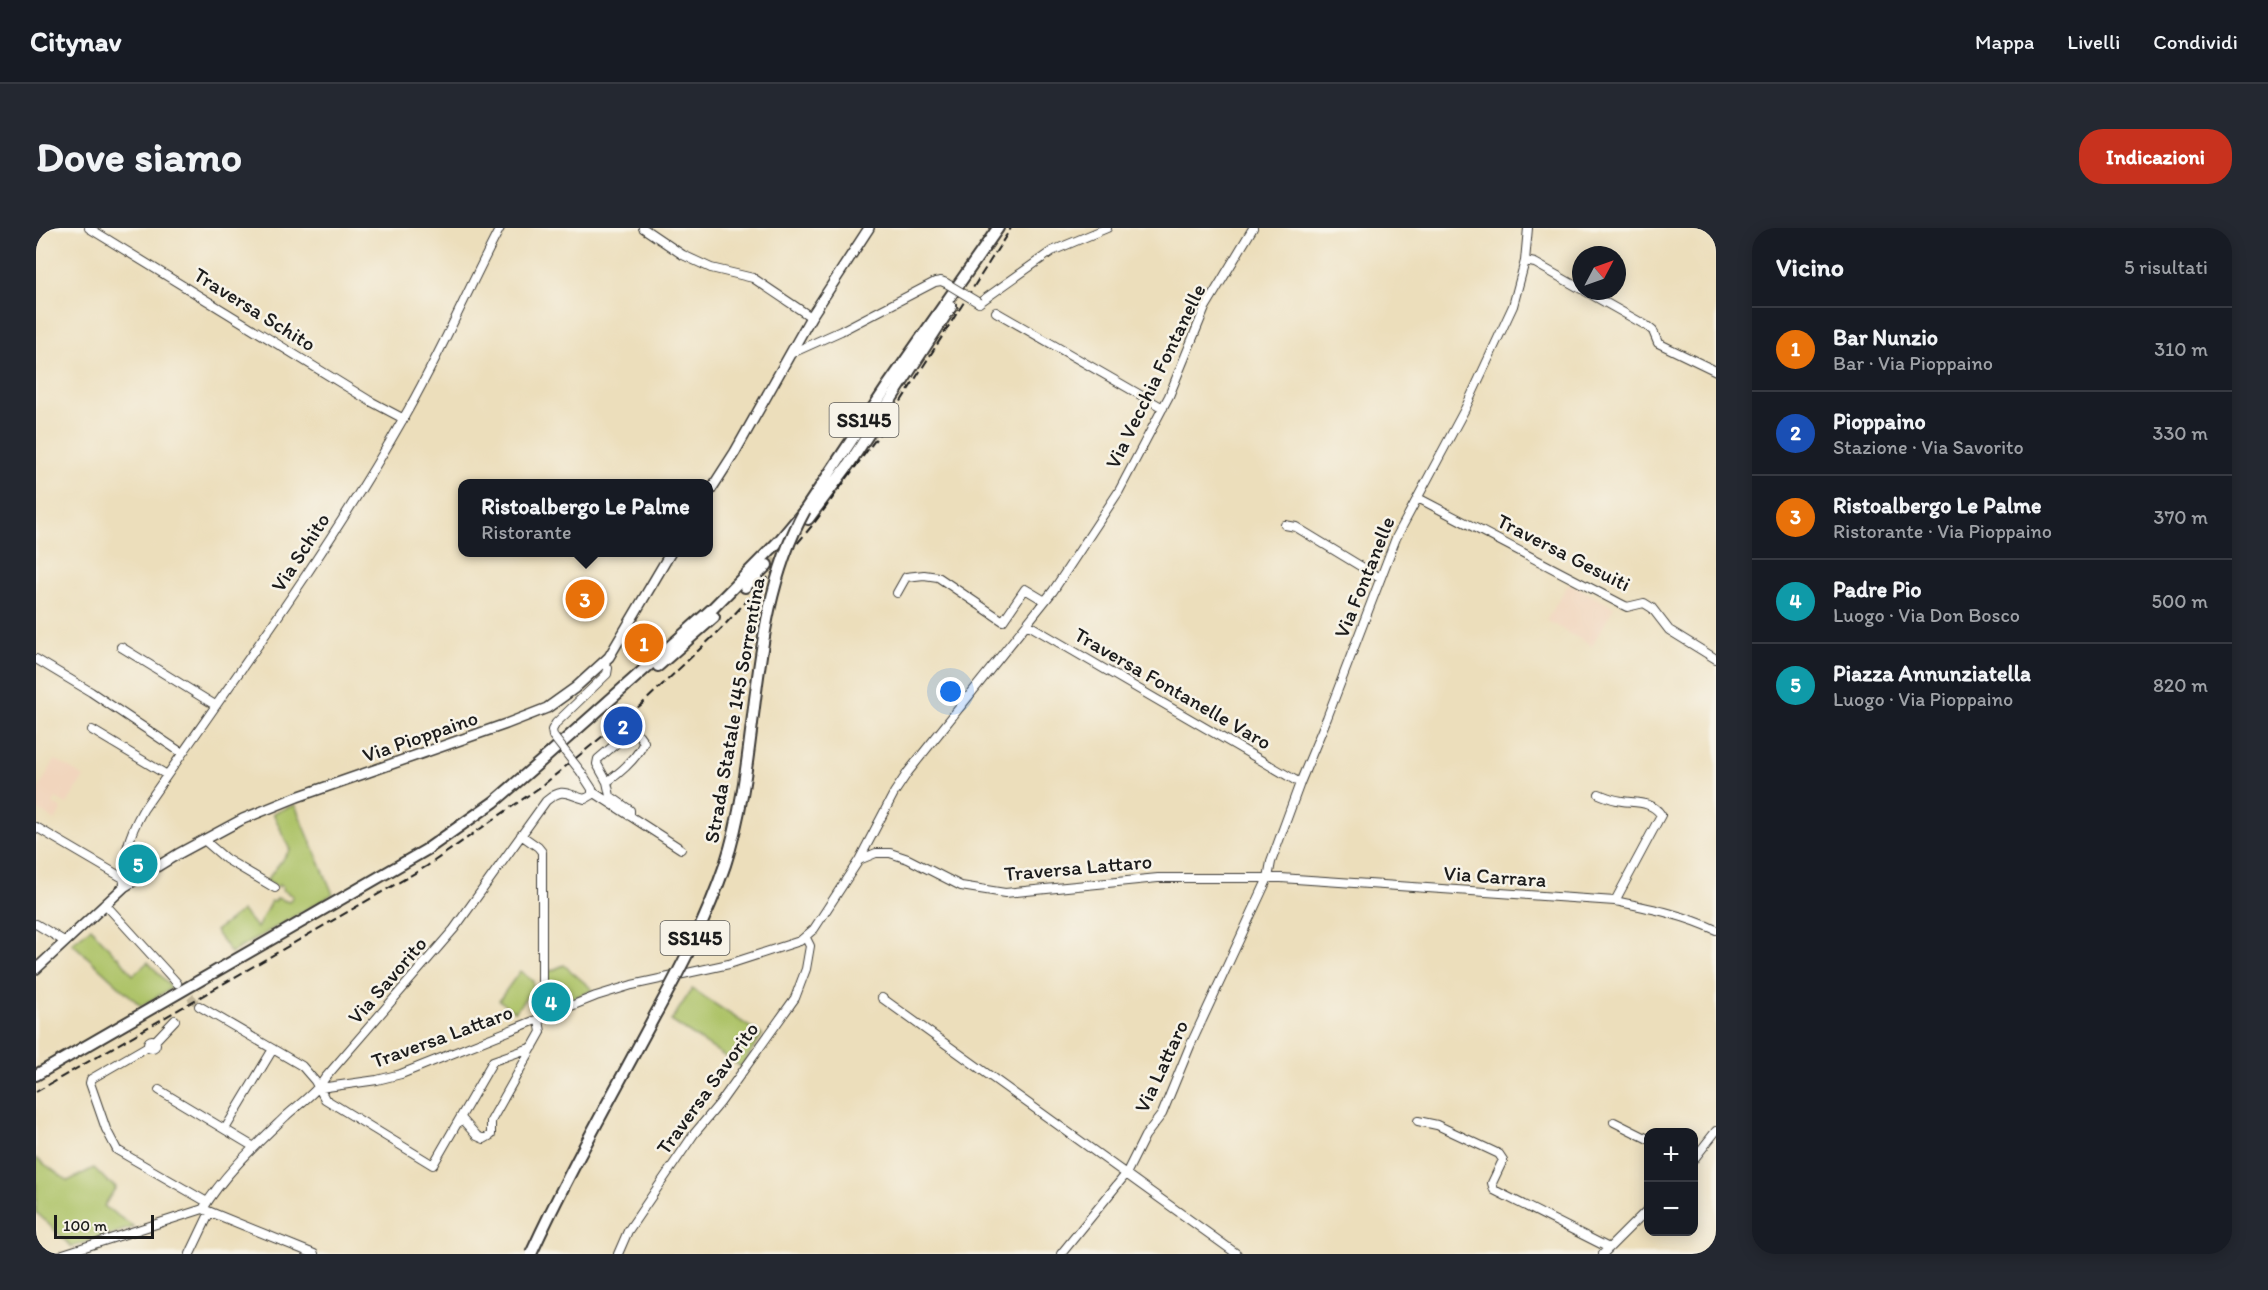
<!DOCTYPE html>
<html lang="it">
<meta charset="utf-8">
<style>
:root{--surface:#171b24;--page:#242831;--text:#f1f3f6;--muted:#9ea1a6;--line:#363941;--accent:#c8321e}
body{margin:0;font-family:Itim,sans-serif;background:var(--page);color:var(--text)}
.controls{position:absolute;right:18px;bottom:18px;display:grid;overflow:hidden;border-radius:12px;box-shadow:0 3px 15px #0003}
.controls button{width:54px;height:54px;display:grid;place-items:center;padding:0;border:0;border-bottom:2px solid var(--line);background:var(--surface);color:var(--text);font:30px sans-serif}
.compass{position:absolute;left:1536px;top:18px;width:54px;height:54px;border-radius:50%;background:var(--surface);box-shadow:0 3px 15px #0003;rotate:49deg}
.scale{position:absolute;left:18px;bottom:15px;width:100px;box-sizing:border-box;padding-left:6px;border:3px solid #1c1c1c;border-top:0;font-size:16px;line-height:21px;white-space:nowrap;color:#1c1c1c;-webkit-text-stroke:4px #f7f3e8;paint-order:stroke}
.you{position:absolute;left:915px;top:464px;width:21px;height:21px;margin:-15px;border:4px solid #fff;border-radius:50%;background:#1a73e8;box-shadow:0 0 0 9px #1a73e833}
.badge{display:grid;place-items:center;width:39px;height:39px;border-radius:50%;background:var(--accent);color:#fff;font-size:20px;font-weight:700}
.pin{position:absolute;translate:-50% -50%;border:3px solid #fff;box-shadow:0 2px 6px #0006}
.popup{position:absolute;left:422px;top:251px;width:255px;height:78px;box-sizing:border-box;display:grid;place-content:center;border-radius:12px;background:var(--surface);filter:drop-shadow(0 2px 4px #0005);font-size:20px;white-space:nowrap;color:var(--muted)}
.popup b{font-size:22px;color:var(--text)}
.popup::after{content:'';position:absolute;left:50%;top:100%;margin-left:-12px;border:12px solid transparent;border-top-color:var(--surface)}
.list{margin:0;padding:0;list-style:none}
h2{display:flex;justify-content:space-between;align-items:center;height:78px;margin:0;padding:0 24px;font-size:26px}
h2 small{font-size:20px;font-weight:400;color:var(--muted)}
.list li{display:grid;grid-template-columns:39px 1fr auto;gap:18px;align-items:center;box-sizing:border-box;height:84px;padding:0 24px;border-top:2px solid var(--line)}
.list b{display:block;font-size:22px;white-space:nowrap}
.list p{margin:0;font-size:20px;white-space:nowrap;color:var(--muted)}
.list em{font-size:20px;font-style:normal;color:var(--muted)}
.map{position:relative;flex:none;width:1680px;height:1026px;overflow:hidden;border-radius:24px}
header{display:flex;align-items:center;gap:36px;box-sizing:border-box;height:84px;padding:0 30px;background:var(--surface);border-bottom:2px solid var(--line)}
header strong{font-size:28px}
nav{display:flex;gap:33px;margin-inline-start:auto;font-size:21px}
.intro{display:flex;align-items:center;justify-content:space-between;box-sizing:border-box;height:144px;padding:0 36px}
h1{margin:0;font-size:42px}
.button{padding:15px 27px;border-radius:24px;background:var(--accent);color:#fff;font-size:21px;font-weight:700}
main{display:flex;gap:36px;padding:0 36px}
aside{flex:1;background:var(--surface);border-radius:24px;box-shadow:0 3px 15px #0003}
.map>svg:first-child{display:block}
</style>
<header>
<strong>Citynav</strong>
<nav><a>Mappa</a><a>Livelli</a><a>Condividi</a></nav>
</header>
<div class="intro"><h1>Dove siamo</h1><a class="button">Indicazioni</a></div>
<main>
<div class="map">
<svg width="1680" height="1026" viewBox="0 0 1680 1026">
<rect width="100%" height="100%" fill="#f7f3e8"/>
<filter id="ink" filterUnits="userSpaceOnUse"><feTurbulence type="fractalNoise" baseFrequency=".0167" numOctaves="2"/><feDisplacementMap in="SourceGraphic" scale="12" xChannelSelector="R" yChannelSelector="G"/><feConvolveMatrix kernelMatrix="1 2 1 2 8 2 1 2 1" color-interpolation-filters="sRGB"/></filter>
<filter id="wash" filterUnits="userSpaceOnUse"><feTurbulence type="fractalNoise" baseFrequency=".008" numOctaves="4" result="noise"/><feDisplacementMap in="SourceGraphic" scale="24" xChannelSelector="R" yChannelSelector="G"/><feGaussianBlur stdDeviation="1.35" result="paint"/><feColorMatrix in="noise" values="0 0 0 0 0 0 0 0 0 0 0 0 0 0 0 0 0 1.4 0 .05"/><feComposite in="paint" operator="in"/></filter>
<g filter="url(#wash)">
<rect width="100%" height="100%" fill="#ecdebb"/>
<path fill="#f1d5bd" d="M 1533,355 L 1578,379 L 1556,418 L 1510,392 Z
M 19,531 L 48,549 L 31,576 L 20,570 L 17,576 L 26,581 L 19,593 L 0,580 L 0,566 Z"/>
<path fill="#adc368" stroke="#647042" stroke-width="1.5" d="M 259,577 L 297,666 L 195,725 L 179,703 L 206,683 L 221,700 L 235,673 L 239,674 L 241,670 L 253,674 L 257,668 L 246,662 L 247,659 L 243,657 L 242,659 L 230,653 L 254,622 L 237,585 Z
M 55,700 L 81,729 L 82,728 L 97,747 L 112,734 L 136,760 L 105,778 L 36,715 Z
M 528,737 L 557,762 L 511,780 L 510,745 Z
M 484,743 L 497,753 L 497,760 L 479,784 L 463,772 Z
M 656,761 L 726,807 L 705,839 L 635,793 Z
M 0,930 L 32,953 L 58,940 C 67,948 68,953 80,959 L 68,978 L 98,999 L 36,1019 L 0,984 Z"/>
</g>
<g filter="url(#ink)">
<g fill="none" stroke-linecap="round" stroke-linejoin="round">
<path stroke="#c2b79b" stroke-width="8" stroke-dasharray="8 4" stroke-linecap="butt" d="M 146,760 L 163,778"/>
<path stroke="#c2b79b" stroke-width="10" stroke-dasharray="10 5" stroke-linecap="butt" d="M 731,337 L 755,311"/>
<g stroke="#3b3934" stroke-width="10">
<path id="minor" d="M 53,0 L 334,173 L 368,191
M 607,0 L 647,27 L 675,40 L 717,50 L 775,89
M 1489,33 L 1499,35 L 1545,61
M 1549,63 L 1611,98 L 1617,103 L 1622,115 L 1680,143
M 943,75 L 1016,23 L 1071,0
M 960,84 L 1127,180
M 756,125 L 805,103 L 899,54 L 905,53 L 910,55
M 1382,270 L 1585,376 L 1591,379 L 1608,375 L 1616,380 L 1633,402 L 1680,431
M 1249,297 L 1260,299 L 1344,350
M 861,365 L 870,349 L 888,347 L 902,349 L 967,393 L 989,361 L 1009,373
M 991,396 L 1264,555
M 85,419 L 179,477
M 0,431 L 55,464 L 146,525
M 56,502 L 131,547
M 517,508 L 516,502 L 520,495 L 571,446 L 572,440 L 568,435
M 571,554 L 561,536 L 562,531 L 589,508 L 596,504 L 603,507 L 608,514 C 601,531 585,544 571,554 L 574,568 L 594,582 L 594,588
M 557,564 L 645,621
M 1563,566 C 1570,569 1578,572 1586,573 C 1600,575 1616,573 1625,587 L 1579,673
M 0,599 L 87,650
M 485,607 L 502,619 L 506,624 L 506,790
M 168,612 L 190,631 L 239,660
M 823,632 L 858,565 L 872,544 L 1017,363 L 1083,263 L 1133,168 L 1169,80 L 1217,0
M 88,659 C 87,629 92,608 107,582 C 196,453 290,327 367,191 C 403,129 431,63 464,0
M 69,676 L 141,755
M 0,696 L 28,713
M 846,770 L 1201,1026
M 163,778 L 266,838 L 279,853 L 289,871 L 397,937 L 457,833 L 497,819
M112 816a4 4 0 1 1 8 0a4 4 0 1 1-8 0Z
M 119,813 L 139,792
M 112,818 L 55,851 L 54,855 L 70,901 L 81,922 L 171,974
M 284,860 L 341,852 L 365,846 L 560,768 L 596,757 L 693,736 L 764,713 L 778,701 L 823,632 L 840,625 L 854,625 L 872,631 L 925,658 L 969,665 L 1122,650 L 1245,650 L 1579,673 C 1613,680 1649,687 1680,702
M 123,862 L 218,919
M 425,890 L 441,908 L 448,911 L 455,907 L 455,893 L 505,804 L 503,792
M 1382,893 L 1401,897 L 1463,926 L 1467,932 L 1456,955 L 1458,962 L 1573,1020
M 1578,894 L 1612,911
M 189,901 L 237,821
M 1658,931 L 1680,903
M 167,981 C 188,946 221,916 250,888 C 263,876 280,865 289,850 L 418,701 L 510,573 C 528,558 531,567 549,571 L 556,567 L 556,561 L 545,544
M 27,1026 L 167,981 L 278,1026
M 154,1026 L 174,984
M 582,1026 L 592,1003 L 658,906 L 684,875 L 759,770 L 770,741 L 774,718 L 770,710
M 1025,1026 L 1090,946 L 1109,908 L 1126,886 L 1154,818 L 1232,650 L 1235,634 L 1264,555 L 1291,490 L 1360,310 L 1429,181 L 1477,78 L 1489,33 L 1492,0
M 1567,1026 L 1612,981"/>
</g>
<g stroke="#3b3934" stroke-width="12">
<path id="major" d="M 672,266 L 699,224 L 775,89 L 833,0
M 0,741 L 88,659 L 142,626 L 207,591 L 261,569 L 470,496 L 511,480 L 539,460 L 573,429 L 635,324"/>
</g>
<g stroke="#3b3934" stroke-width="14">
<path id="highway" d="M 772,291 L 813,236 L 915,79
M 709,359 L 731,337
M 622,438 L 678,389
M 0,847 L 390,622 L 458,574 L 511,528 L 676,381 L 744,312 L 769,282 L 853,156 L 962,0"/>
</g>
<use href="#minor" stroke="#fff" stroke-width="8"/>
<use href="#major" stroke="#fff" stroke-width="9"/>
<use href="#highway" stroke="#fff" stroke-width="10"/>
<path stroke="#1c1c1c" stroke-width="2" stroke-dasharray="9 4.5" stroke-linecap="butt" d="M 0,864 L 391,638 L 507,557 L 606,476 L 684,402 L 747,333 L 779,294 L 850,197 L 975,0"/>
<g stroke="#3b3934" stroke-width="10" stroke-linecap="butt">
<path id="minor-bridge" d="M 910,55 L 943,75
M 517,508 L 545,544"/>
</g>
<g stroke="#3b3934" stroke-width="14" stroke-linecap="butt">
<path id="highway-bridge" d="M 495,1026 C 532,945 576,868 618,789 C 645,740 671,690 689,637 C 727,521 709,391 769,282"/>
</g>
<use href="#minor-bridge" stroke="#fff" stroke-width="8"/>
<use href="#highway-bridge" stroke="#fff" stroke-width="10"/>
</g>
</g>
<g text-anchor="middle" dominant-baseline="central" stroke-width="5" stroke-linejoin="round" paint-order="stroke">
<g fill="#f7f3e8" stroke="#5e5c59" stroke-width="1.5">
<rect x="793.5" y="175" width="69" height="34" rx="4.5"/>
<rect x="624.5" y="693" width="69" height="34" rx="4.5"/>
</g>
<g font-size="20" font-weight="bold" fill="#1c1c1c">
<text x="828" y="192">SS145</text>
<text x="659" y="710">SS145</text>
</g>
<g font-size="21" fill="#1c1c1c" stroke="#f7f3e8">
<text transform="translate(219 81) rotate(32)">Traversa Schito</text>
<text transform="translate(1119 148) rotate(-64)">Via Vecchia Fontanelle</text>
<text transform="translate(264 324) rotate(-57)">Via Schito</text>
<text transform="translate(1528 324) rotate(27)">Traversa Gesuiti</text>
<text transform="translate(1328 349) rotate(-68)">Via Fontanelle</text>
<text transform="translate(1137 460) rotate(30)">Traversa Fontanelle Varo</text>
<text transform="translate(698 482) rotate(-80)">Strada Statale 145 Sorrentina</text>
<text transform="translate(384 508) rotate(-19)">Via Pioppaino</text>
<text transform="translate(1042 639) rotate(-5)">Traversa Lattaro</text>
<text transform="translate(1459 648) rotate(4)">Via Carrara</text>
<text transform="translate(351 752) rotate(-49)">Via Savorito</text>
<text transform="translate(406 808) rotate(-20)">Traversa Lattaro</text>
<text transform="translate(1125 838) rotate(-65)">Via Lattaro</text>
<text transform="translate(671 860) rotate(-54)">Traversa Savorito</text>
</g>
</g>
</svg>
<div class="controls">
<button>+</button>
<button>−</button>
</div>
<svg class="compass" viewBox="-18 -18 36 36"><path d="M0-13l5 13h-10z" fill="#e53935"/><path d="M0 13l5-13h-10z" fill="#9ea1a6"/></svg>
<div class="scale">100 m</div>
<div class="you"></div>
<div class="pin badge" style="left:608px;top:415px;background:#e8710a">1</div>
<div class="pin badge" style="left:587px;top:498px;background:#1a4fb4">2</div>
<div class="pin badge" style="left:549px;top:371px;background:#e8710a">3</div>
<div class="popup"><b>Ristoalbergo Le Palme</b>Ristorante</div>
<div class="pin badge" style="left:515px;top:774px;background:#0f9aa8">4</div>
<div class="pin badge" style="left:102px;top:636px;background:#0f9aa8">5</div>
</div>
<aside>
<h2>Vicino<small>5 risultati</small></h2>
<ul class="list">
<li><span class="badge" style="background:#e8710a">1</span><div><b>Bar Nunzio</b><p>Bar · Via Pioppaino</p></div><em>310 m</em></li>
<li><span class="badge" style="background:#1a4fb4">2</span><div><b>Pioppaino</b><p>Stazione · Via Savorito</p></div><em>330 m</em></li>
<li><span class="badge" style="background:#e8710a">3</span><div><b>Ristoalbergo Le Palme</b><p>Ristorante · Via Pioppaino</p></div><em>370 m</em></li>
<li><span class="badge" style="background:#0f9aa8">4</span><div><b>Padre Pio</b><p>Luogo · Via Don Bosco</p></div><em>500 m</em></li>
<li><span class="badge" style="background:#0f9aa8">5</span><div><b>Piazza Annunziatella</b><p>Luogo · Via Pioppaino</p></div><em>820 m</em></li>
</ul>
</aside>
</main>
